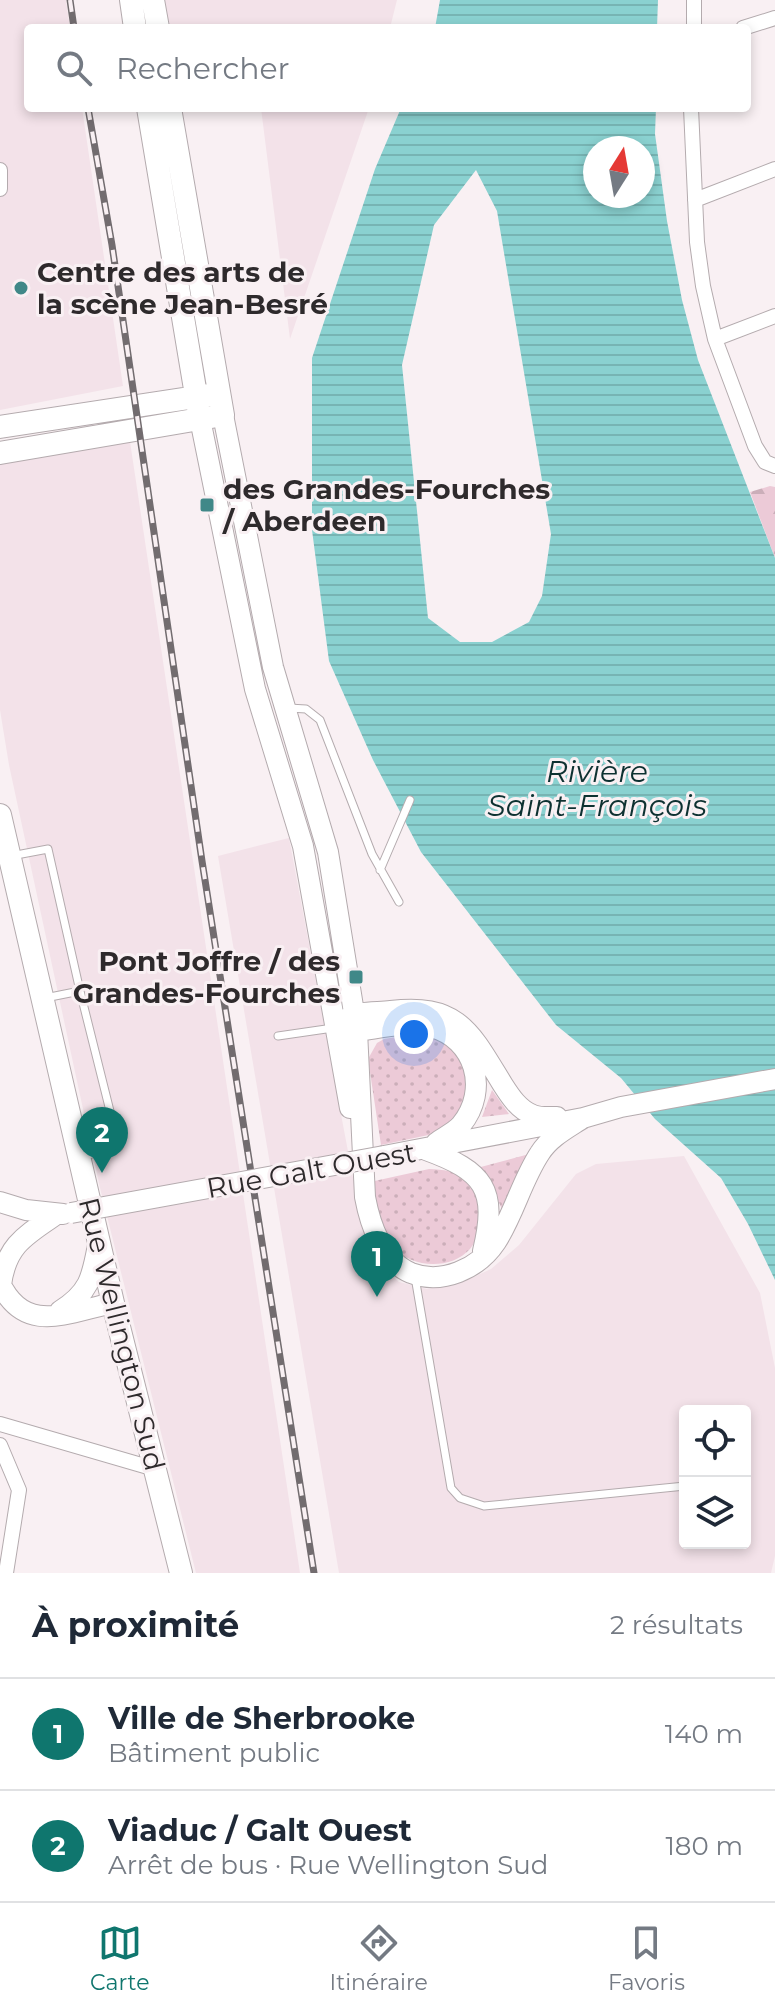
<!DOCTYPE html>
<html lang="fr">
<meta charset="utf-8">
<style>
:root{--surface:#fff;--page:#f2f2f3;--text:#1f2937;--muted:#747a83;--line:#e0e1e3;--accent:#0f766e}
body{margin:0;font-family:Montserrat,sans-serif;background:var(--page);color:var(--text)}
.controls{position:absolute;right:24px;bottom:24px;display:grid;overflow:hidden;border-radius:8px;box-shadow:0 4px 12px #0003}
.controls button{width:72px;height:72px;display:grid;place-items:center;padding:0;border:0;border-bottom:2px solid var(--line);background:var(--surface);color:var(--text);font:40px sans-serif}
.compass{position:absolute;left:583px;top:136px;width:72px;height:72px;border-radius:50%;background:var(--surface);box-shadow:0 4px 12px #0003;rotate:11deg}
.you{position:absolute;left:414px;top:1034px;width:28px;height:28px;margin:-20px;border:6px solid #fff;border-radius:50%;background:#1a73e8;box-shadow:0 0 0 12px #1a73e833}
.badge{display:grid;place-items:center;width:52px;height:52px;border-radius:50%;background:var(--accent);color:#fff;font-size:26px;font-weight:700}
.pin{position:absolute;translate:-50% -66px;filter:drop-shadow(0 2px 4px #0008)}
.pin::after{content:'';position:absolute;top:42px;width:28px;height:24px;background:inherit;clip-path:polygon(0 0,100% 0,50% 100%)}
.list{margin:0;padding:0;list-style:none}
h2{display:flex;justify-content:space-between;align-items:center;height:104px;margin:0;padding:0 32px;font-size:34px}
h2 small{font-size:26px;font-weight:400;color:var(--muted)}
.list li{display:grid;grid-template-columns:52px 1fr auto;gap:24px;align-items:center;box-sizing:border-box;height:112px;padding:0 32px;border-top:2px solid var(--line)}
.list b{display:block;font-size:30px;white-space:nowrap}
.list p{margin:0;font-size:26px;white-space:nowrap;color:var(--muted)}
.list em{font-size:26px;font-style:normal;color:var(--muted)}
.icon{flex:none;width:44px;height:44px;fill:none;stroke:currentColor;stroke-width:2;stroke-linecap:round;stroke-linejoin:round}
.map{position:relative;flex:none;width:775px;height:1573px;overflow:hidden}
.search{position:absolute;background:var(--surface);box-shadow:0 4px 12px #0003;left:24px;right:24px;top:24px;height:88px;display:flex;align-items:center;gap:20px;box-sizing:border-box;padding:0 28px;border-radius:8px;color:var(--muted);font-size:30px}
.sheet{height:328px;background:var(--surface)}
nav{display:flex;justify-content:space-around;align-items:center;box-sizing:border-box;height:112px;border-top:2px solid var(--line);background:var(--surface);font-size:22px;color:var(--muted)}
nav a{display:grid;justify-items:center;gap:4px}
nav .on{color:var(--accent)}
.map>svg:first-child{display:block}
</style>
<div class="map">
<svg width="775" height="1573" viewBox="0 0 775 1573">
<defs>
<pattern id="grass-dots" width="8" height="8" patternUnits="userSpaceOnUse" patternTransform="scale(2)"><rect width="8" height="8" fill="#eccad7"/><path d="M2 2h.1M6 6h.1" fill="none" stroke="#cbaeb9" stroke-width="1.8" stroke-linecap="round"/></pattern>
<pattern id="forest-firs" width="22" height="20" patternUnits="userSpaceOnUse" patternTransform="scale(2)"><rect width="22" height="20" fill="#eccad7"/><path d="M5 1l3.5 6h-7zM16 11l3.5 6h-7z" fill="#cbaeb9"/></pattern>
<pattern id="water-rules" width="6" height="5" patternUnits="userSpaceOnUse" patternTransform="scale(2)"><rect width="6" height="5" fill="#8ad1d0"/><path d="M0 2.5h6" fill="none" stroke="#77b4b3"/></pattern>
</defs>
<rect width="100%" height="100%" fill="#f9f0f3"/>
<path fill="#f3e2e9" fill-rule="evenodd" d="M 0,0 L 66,0 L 70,28 L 28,28 L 28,108 L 82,108 L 123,386 L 0,410 Z
M 153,0 L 397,0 L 390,28 L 158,28 Z
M 261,108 L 369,108 L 290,339 Z
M 129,435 L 300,1573 L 196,1573 L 100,1188 L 9,765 L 0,710 L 0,458 Z
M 289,838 L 363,1231 L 379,1263 L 399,1282 L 427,1289 L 467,1280 L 491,1269 L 519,1245 L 576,1174 L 596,1164 L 684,1156 L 760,1293 L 775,1368 L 775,1556 L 771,1573 L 339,1573 L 218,856 ZM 685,1411 L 745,1411 L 745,1543 L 685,1543 Z"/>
<path fill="url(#grass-dots)" d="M 415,1034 C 446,1036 454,1050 471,1074 L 460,1115 L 438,1133 L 381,1145 L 368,1059 L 377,1043 L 384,1039 Z
M 492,1090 L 509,1114 L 482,1117 Z
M 533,1153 L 504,1214 L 491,1184 L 477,1168 Z
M 429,1169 C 460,1170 466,1177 484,1202 C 480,1216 480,1238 470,1249 C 450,1271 410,1268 393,1246 C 379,1229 376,1203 370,1182 Z"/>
<path fill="url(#forest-firs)" d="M 770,486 L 775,487 L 775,558 L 750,492 Z"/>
<path fill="url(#water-rules)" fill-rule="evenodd" d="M 440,0 L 658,0 L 657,28 L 435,28 Z
M 401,108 L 656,108 L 655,134 L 667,221 L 682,300 L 698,360 L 775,558 L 775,1280 L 748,1224 L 721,1178 L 655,1119 L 621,1078 L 556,1025 L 421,852 L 373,760 L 329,661 L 312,530 L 312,358 L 375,169 ZM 595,148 L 643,148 L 643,196 L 595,196 ZM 476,170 L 497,211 L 551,534 L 542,596 L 529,622 L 492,642 L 460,642 L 428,618 L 402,365 L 434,225 Z"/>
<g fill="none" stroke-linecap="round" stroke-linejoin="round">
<g stroke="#b4abae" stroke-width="9">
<path id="lane" d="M 289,708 L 306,709 L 320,720 L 372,854 L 399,902
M 11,856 L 48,849 L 80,991 L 45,998
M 380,870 L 410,800
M 80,991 L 119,1147 L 84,1156
M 278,1036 L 333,1028
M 415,1277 L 451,1488 L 460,1498 L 484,1506 L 685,1486"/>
</g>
<g stroke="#b4abae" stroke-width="16">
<path id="street" d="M 694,28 L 694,0
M 743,28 L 775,18
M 691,108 L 697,242 L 703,286 L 715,339 L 755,446 L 765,462 L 775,466
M 0,170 L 0,189
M 695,200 L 775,169
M 715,339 L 775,316
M 0,1424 L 155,1469
M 0,1445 L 19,1490 L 6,1573"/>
</g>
<g stroke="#b4abae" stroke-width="22">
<path id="secondary" d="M 223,415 L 273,667 L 328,852 L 357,1031 L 365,1197 C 370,1224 382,1261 411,1273 C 442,1285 478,1269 496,1242 C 514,1214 522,1180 540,1153 C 550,1137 568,1128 583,1118
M 200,419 L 255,689 L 303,846 L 350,1108
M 345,1020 C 358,1010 375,1013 391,1011 C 459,1003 471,1033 503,1085 C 510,1096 519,1110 533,1115 C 540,1118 549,1117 557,1117
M 347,1029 L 357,1031 C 381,1028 407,1021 431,1027 C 475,1038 490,1090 461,1125 C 455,1132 444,1137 436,1143
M 426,1150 C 484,1171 498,1189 483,1251
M 384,1156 L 583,1118 L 621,1107 L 775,1079
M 0,1202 L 26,1210 L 63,1214
M 0,1283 C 25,1336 68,1312 113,1303
M 1,1285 C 6,1245 26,1235 57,1214
M 60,1311 C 89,1293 92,1278 98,1245"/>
</g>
<g stroke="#b4abae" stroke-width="24">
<path id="primary" d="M 131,0 L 135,28
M 153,0 L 158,28
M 148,108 L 200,419
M 0,427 L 209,395
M 0,453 L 223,415 L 170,108
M 0,815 L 113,1303 L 181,1573"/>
</g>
<use href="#lane" stroke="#fff" stroke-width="7"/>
<use href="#street" stroke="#fff" stroke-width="14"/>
<use href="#secondary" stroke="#fff" stroke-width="20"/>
<use href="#primary" stroke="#fff" stroke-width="22"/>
<g stroke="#726c6f" stroke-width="7">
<path id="rail" d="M 70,0 L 74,28
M 88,108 L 112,245 L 202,861 L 314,1573"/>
</g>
<use href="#rail" stroke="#f9f0f3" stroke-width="4" stroke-dasharray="12" stroke-linecap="butt"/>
<g stroke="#b4abae" stroke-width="22" stroke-linecap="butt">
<path id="secondary-bridge" d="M 71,1213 L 384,1156"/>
</g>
<use href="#secondary-bridge" stroke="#fff" stroke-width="20"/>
</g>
<g fill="#408888" stroke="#f9f0f3" stroke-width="3">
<circle cx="21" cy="288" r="8"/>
<rect x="199" y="497" width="16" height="16" rx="4"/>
<rect x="348" y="969" width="16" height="16" rx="4"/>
</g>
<g text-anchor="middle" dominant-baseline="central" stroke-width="6" stroke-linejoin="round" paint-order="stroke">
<g font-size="28" font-weight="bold" fill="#2e2a2c" stroke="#f9f0f3" text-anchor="start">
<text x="37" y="272">Centre des arts de<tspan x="37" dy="32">la scène Jean-Besré</tspan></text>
<text x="223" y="489">des Grandes-Fourches<tspan x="223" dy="32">/ Aberdeen</tspan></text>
<text x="340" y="961" text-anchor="end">Pont Joffre / des<tspan x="340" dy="32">Grandes-Fourches</tspan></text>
</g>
<g font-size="28" fill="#2e2a2c" stroke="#f9f0f3">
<text transform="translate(311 1170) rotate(-10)">Rue Galt Ouest</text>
<text transform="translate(122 1334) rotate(76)">Rue Wellington Sud</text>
</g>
<g font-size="30" font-style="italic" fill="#0d3131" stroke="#f9f0f3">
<text x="597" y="771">Rivière<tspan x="597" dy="34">Saint-François</tspan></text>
</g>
</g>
</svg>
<div class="controls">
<button><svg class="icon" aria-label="locate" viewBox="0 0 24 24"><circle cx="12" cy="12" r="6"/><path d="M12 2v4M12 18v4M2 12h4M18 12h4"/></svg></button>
<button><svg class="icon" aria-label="layers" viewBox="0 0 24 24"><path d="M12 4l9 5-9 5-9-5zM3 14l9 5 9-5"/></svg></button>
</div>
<svg class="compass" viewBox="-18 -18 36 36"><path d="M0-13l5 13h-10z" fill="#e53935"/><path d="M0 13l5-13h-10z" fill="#747a83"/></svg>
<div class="you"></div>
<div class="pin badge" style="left:377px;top:1297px">1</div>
<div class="pin badge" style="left:102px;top:1173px">2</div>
<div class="search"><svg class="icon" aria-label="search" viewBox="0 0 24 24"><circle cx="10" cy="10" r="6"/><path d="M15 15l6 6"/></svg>Rechercher</div>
</div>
<section class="sheet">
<h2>À proximité<small>2 résultats</small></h2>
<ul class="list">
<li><span class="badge">1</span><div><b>Ville de Sherbrooke</b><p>Bâtiment public</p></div><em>140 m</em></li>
<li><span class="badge">2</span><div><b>Viaduc / Galt Ouest</b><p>Arrêt de bus · Rue Wellington Sud</p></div><em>180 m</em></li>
</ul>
</section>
<nav>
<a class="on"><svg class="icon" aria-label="map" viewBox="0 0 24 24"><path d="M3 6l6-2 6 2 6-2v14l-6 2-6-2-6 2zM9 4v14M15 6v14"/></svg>Carte</a>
<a><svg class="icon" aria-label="directions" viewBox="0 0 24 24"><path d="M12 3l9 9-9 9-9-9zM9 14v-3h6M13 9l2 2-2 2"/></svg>Itinéraire</a>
<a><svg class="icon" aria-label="saved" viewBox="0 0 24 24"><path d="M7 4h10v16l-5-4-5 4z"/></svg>Favoris</a>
</nav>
